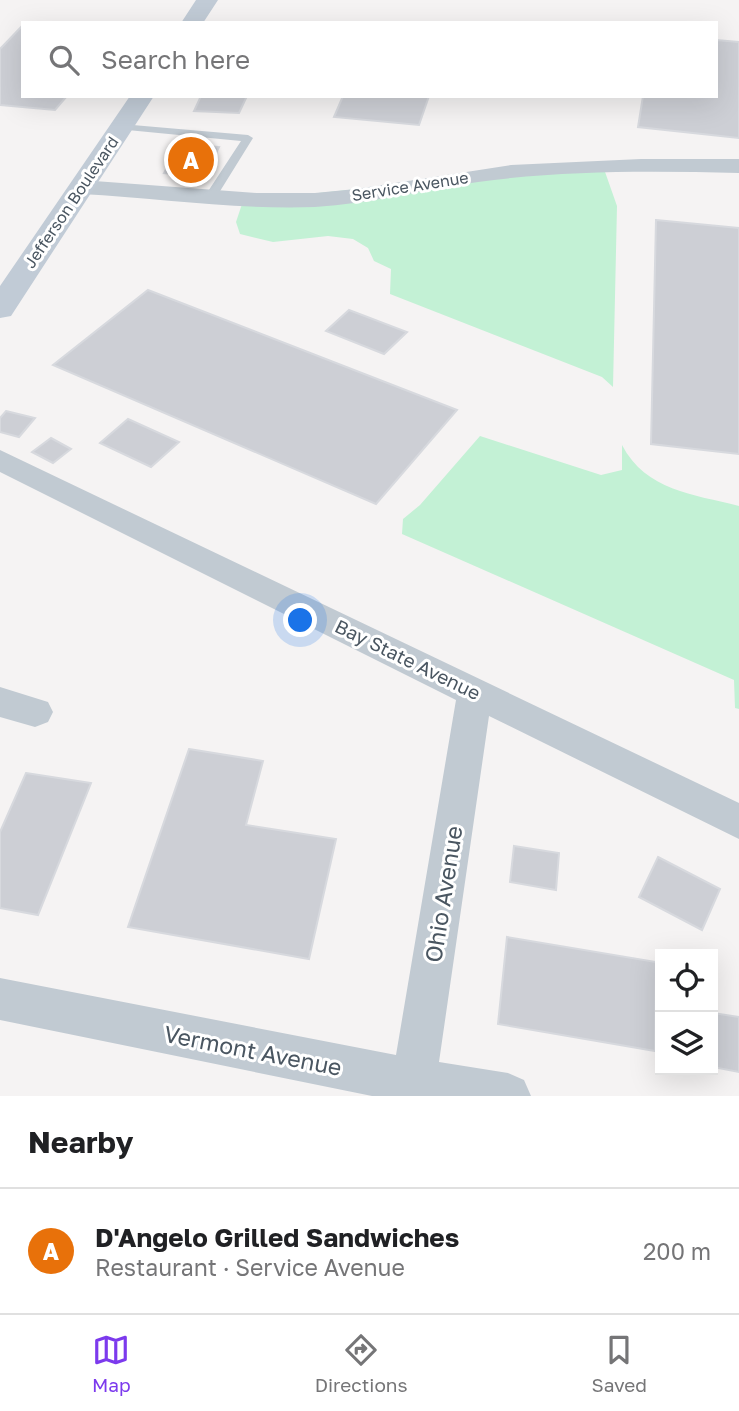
<!DOCTYPE html>
<meta charset="utf-8">
<style>
:root{--surface:#fff;--page:#f2f2f2;--text:#202124;--muted:#757577;--line:#e0e0e0;--accent:#7c3aed}
body{margin:0;font-family:"Golos Text",sans-serif;background:var(--page);color:var(--text)}
.controls{position:absolute;right:21px;bottom:21px;display:grid;overflow:hidden;border-radius:0px;box-shadow:0 7px 28px #0002}
.controls button{width:63px;height:63px;display:grid;place-items:center;padding:0;border:0;border-bottom:2px solid var(--line);background:var(--surface);color:var(--text);font:35px sans-serif}
.you{position:absolute;left:301px;top:621px;width:24px;height:24px;margin:-18px;border:5px solid #fff;border-radius:50%;background:#1a73e8;box-shadow:0 0 0 10px #1a73e833}
.badge{display:grid;place-items:center;width:46px;height:46px;border-radius:50%;background:var(--accent);color:#fff;font-size:23px;font-weight:700}
.pin{position:absolute;translate:-50% -50%;border:4px solid #fff;box-shadow:0 2px 7px #0006}
.list{margin:0;padding:0;list-style:none}
h2{display:flex;justify-content:space-between;align-items:center;height:91px;margin:0;padding:0 28px;font-size:30px}
h2 small{font-size:23px;font-weight:400;color:var(--muted)}
.list li{display:grid;grid-template-columns:46px 1fr auto;gap:21px;align-items:center;box-sizing:border-box;height:126px;padding:0 28px;border-top:2px solid var(--line)}
.list b{display:block;font-size:26px;white-space:nowrap}
.list p{margin:0;font-size:23px;white-space:nowrap;color:var(--muted)}
.list em{font-size:23px;font-style:normal;color:var(--muted)}
.icon{flex:none;width:38px;height:38px;fill:none;stroke:currentColor;stroke-width:2;stroke-linecap:round;stroke-linejoin:round}
.map{position:relative;flex:none;width:739px;height:1096px;overflow:hidden}
.search{position:absolute;background:var(--surface);box-shadow:0 7px 28px #0002;left:21px;right:21px;top:21px;height:77px;display:flex;align-items:center;gap:18px;box-sizing:border-box;padding:0 24px;border-radius:0px;color:var(--muted);font-size:26px}
.sheet{height:217px;background:var(--surface)}
nav{display:flex;justify-content:space-around;align-items:center;box-sizing:border-box;height:98px;border-top:2px solid var(--line);background:var(--surface);font-size:19px;color:var(--muted)}
nav a{display:grid;justify-items:center;gap:4px}
nav .on{color:var(--accent)}
.map>svg:first-child{display:block}
</style>
<div class="map">
<svg width="739" height="1096" viewBox="0 0 739 1096">
<rect width="100%" height="100%" fill="#f5f3f3"/>
<path fill="#c3f1d5" d="M 604,169 L 617,206 L 613,387 L 602,377 L 390,294 L 391,269 L 374,261 L 368,248 L 353,239 L 328,236 L 273,242 L 240,234 L 236,222 L 243,201 L 482,176 Z
M 480,436 L 601,475 L 622,470 L 622,445 C 646,491 693,494 739,506 L 739,709 L 735,708 L 734,680 L 402,534 L 403,519 L 420,505 Z"/>
<path fill="#cdcfd5" stroke="#d7d9de" stroke-width="2" d="M 23,25 L 23,96 L 67,96 L 55,110 L 0,105 L 0,49 Z
M 716,40 L 739,42 L 739,138 L 638,127 L 643,96 L 716,96 Z
M 201,96 L 247,96 L 239,113 L 194,111 Z
M 343,96 L 429,96 L 419,125 L 334,117 Z
M 180,143 L 219,147 L 204,176 L 164,173 Z
M 656,220 L 739,228 L 739,454 L 651,444 Z
M 148,290 L 457,410 L 376,504 L 53,365 Z
M 349,310 L 407,332 L 384,354 L 326,331 Z
M 6,411 L 35,418 L 19,437 L 0,432 L 0,418 Z
M 128,419 L 179,442 L 151,467 L 100,443 Z
M 51,438 L 71,449 L 53,463 L 32,452 Z
M 189,749 L 263,761 L 246,825 L 336,839 L 309,959 L 128,927 Z
M 26,773 L 91,783 L 38,915 L 0,908 L 0,832 Z
M 514,846 L 559,853 L 556,890 L 510,882 Z
M 658,857 L 720,889 L 702,930 L 639,897 Z
M 507,937 L 656,962 L 655,1051 L 498,1024 Z
M 713,1013 L 739,1017 L 739,1072 L 713,1067 Z"/>
<g fill="none" stroke-linecap="round" stroke-linejoin="round">
<path fill="#c1cad2" fill-rule="evenodd" d="M 121,124 L 248,135 L 253,138 L 217,196 L 211,199 L 205,196 L 241,141 L 117,129 L 116,127 Z"/>
<path fill="#c1cad2" fill-rule="evenodd" d="M 641,159 L 739,159 L 739,173 C 652,171 565,170 478,182 C 424,189 370,204 315,207 C 237,210 159,198 81,194 L 73,192 L 70,187 L 73,182 L 81,180 L 256,193 L 315,193 L 356,189 L 511,165 Z
M 0,450 L 739,803 L 739,839 L 489,716 L 439,1062 L 508,1073 L 524,1080 L 531,1096 L 372,1096 L 0,1020 L 0,978 L 396,1055 L 456,700 L 0,472 Z
M 0,687 L 48,702 L 53,712 L 48,722 L 35,727 L 0,717 Z"/>
<path fill="#c1cbd6" fill-rule="evenodd" d="M 196,0 L 218,0 L 203,23 L 181,23 Z
M 130,96 L 154,96 L 11,316 L 0,318 L 0,286 Z"/>
</g>
<g text-anchor="middle" dominant-baseline="central" stroke-width="6" stroke-linejoin="round" paint-order="stroke">
<g font-size="16" fill="#4a5661" stroke="#fff">
<text transform="translate(410 186) rotate(-9)">Service Avenue</text>
<text transform="translate(71 202) rotate(-56)">Jefferson Boulevard</text>
</g>
<g font-size="19" fill="#4a5661" stroke="#fff">
<text transform="translate(408 659) rotate(26)">Bay State Avenue</text>
</g>
<g font-size="23" fill="#4a5661" stroke="#fff">
<text transform="translate(443 894) rotate(-81)">Ohio Avenue</text>
<text transform="translate(253 1050) rotate(11)">Vermont Avenue</text>
</g>
</g>
</svg>
<div class="controls">
<button><svg class="icon" aria-label="locate" viewBox="0 0 24 24"><circle cx="12" cy="12" r="6"/><path d="M12 2v4M12 18v4M2 12h4M18 12h4"/></svg></button>
<button><svg class="icon" aria-label="layers" viewBox="0 0 24 24"><path d="M12 4l9 5-9 5-9-5zM3 14l9 5 9-5"/></svg></button>
</div>
<div class="you"></div>
<div class="pin badge" style="left:191px;top:160px;background:#e8710a">A</div>
<div class="search"><svg class="icon" aria-label="search" viewBox="0 0 24 24"><circle cx="10" cy="10" r="6"/><path d="M15 15l6 6"/></svg>Search here</div>
</div>
<section class="sheet">
<h2>Nearby<small></small></h2>
<ul class="list">
<li><span class="badge" style="background:#e8710a">A</span><div><b>D'Angelo Grilled Sandwiches</b><p>Restaurant · Service Avenue</p></div><em>200 m</em></li>
</ul>
</section>
<nav>
<a class="on"><svg class="icon" aria-label="map" viewBox="0 0 24 24"><path d="M3 6l6-2 6 2 6-2v14l-6 2-6-2-6 2zM9 4v14M15 6v14"/></svg>Map</a>
<a><svg class="icon" aria-label="directions" viewBox="0 0 24 24"><path d="M12 3l9 9-9 9-9-9zM9 14v-3h6M13 9l2 2-2 2"/></svg>Directions</a>
<a><svg class="icon" aria-label="saved" viewBox="0 0 24 24"><path d="M7 4h10v16l-5-4-5 4z"/></svg>Saved</a>
</nav>
